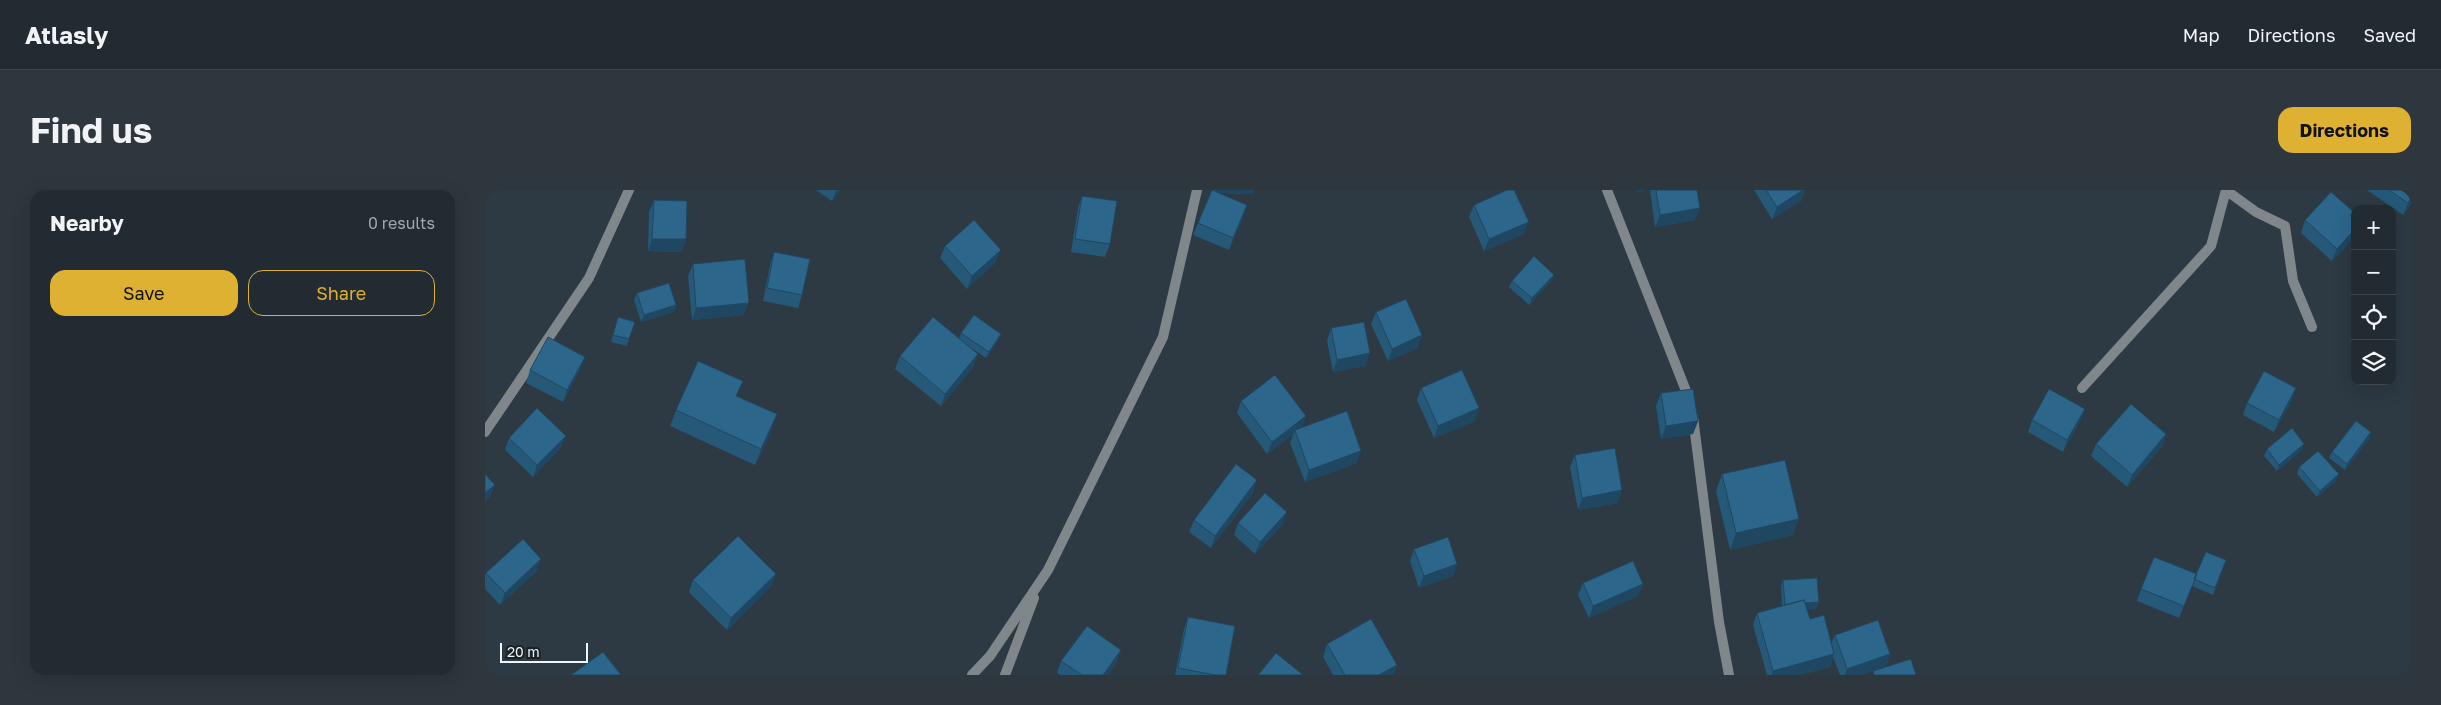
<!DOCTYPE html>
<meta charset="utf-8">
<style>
:root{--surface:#222b32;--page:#2e373e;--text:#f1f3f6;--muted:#a2a7ac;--line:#3f474d;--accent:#deb133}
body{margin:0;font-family:"Golos Text",sans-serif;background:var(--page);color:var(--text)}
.controls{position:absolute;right:15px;top:15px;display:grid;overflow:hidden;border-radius:10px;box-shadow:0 5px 20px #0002}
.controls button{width:45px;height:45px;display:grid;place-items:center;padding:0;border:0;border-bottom:1px solid var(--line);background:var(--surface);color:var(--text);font:25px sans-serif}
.scale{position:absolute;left:15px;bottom:12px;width:88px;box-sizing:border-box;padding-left:5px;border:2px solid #eef6fc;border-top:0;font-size:14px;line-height:18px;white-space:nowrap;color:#eef6fc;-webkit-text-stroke:4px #1a2024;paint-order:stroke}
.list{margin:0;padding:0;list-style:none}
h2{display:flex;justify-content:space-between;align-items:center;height:65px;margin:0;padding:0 20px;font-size:21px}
h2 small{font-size:16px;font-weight:400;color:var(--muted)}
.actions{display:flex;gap:10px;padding:15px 20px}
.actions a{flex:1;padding:11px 0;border:1px solid var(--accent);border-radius:15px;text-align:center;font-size:18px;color:var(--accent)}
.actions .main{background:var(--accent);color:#111}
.icon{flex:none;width:28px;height:28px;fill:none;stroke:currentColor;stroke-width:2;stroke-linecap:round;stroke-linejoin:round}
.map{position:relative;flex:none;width:1926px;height:485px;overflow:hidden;border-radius:15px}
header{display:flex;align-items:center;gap:30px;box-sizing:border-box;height:70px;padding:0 25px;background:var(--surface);border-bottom:1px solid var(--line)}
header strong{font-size:24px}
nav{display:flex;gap:28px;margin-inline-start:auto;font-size:18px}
.intro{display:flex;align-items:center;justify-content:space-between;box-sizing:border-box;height:120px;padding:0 30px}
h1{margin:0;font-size:35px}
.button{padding:12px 22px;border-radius:15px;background:var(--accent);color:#111;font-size:18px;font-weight:700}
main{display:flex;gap:30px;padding:0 30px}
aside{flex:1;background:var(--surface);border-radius:15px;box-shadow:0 5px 20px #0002}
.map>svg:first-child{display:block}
</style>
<header>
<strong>Atlasly</strong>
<nav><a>Map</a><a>Directions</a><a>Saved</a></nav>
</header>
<div class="intro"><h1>Find us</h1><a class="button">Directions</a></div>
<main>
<aside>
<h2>Nearby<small>0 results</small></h2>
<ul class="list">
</ul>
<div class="actions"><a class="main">Save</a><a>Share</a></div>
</aside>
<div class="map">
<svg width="1926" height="485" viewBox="0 0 1926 485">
<rect width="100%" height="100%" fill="#2d3943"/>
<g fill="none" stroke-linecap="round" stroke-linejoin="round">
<path stroke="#80878b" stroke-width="10" d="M 1742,1 L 1771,22 L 1800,36 L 1808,91 L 1827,137"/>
<path stroke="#80878b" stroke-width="10" d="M 1122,0 L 1205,211
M 1597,198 L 1726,56 L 1741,0
M 1208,227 L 1234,432 L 1244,485
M 0,242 L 104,88 L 144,0
M 487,485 L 505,466 L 563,380 L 678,147 L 712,0
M 520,485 L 549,408"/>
</g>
<path fill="#265878" d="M 331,0 L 355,0 L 347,11 Z
M 730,0 L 769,0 L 768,4 L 734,3 L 758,27 L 744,60 L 708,45 L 713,33 Z
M 1165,0 L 1212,0 L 1210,30 L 1170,37 Z
M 1269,0 L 1320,0 L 1316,11 L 1287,29 Z
M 1882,0 L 1926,0 L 1926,14 L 1918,25 Z
M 597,6 L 625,54 L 620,67 L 586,62 L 593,18 Z
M 169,10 L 201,49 L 197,62 L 163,61 L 164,22 Z
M 989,15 L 1039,44 L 999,61 L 984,27 Z
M 1870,23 L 1870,47 L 1847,71 L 1816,43 L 1820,30 Z
M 460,56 L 511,72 L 482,99 L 455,68 Z
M 289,62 L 317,105 L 313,118 L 278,111 L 285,75 Z
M 208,74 L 259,125 L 207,130 L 203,86 Z
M 1027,91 L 1066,91 L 1044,115 L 1024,97 Z
M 152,103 L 191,115 L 189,122 L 156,132 L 149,110 Z
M 891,122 L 933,158 L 903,171 L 886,134 Z
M 133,127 L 144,149 L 142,156 L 126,152 Z
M 846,138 L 881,176 L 848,182 L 842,151 Z
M 476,143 L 516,144 L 513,150 L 501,168 L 482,155 L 489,176 L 456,216 L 410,179 L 415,166 L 474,148 Z
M 100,167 L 95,179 L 78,212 L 41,193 L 45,180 Z
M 936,198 L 990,231 L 949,248 L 932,210 Z
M 1176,203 L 1213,231 L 1208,244 L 1176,249 L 1171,216 Z
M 252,206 L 292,224 L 286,241 L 270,275 L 185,236 L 191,220 Z
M 1807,210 L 1789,242 L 1758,225 L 1762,213 Z
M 756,211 L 817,238 L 872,273 L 820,292 L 805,253 L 808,245 L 782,264 L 752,223 Z
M 1600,219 L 1595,231 L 1578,262 L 1543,242 L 1547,230 Z
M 1681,244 L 1677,257 L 1642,297 L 1606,266 L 1611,254 Z
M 24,248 L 76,258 L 48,287 L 20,260 Z
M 1884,249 L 1860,280 L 1844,268 L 1847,262 Z
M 1782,259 L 1817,260 L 1792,281 L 1779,266 Z
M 1090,265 L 1133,313 L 1093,320 L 1085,277 Z
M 1814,277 L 1851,291 L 1832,307 L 1812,284 Z
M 1237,284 L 1308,345 L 1245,360 L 1231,301 Z
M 768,303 L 726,358 L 704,342 L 709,330 Z
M 753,333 L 798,334 L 770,364 L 749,345 Z
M 929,359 L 972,374 L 968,386 L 934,398 L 925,371 Z
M 1741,370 L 1728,405 L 1707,396 L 1694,428 L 1652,411 L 1656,399 L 1712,384 Z
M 52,381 L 15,415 L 0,399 L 0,385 L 1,383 Z
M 291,384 L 286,396 L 242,440 L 204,402 L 208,390 Z
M 1298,390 L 1334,412 L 1331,419 L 1322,419 L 1325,429 L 1346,454 L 1350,445 L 1405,464 L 1401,476 L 1376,485 L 1355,485 L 1348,467 L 1345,477 L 1314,485 L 1282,485 L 1268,435 L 1272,423 L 1297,416 L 1296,396 Z
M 1098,393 L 1158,394 L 1153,406 L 1104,428 L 1093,405 Z
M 703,427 L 741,485 L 690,485 L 699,439 Z
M 842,454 L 909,485 L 848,485 L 838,467 Z
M 576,471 L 632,472 L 623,485 L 575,485 L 572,483 Z"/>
<path fill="#1f4761" d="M 351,0 L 355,0 L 347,11 Z
M 731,0 L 769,0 L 768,4 L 730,3 Z
M 1151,0 L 1161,0 L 1150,3 Z
M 1318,0 L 1320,0 L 1316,11 L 1287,29 L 1292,17 Z
M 1926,8 L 1926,14 L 1918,25 L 1923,13 Z
M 762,15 L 758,27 L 744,60 L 748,48 Z
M 1215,18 L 1210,30 L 1170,37 L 1175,25 Z
M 1044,32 L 1039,44 L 999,61 L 1004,49 Z
M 1870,39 L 1870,47 L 1847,71 L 1852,59 Z
M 167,49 L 201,49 L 197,62 L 163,61 Z
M 516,60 L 511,72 L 482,99 L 487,86 Z
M 1069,85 L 1066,91 L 1044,115 L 1047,108 Z
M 264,113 L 259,125 L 207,130 L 211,118 Z
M 191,115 L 189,122 L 156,132 L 159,125 Z
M 516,144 L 513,150 L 501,168 L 504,162 Z
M 937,145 L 933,158 L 903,171 L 907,159 Z
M 885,163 L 881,176 L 848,182 L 852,170 Z
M 493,164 L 489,176 L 456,216 L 460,204 Z
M 100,167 L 95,179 L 78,212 L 82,200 Z
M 1811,198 L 1807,210 L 1789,242 L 1794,230 Z
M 994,218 L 990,231 L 949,248 L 953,236 Z
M 1600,219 L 1595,231 L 1578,262 L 1582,250 Z
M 292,224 L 286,241 L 270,275 L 276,259 Z
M 821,226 L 817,239 L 810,240 L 808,245 L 782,264 L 787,252 Z
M 1213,231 L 1208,244 L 1176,249 L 1181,236 Z
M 1886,242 L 1884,249 L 1860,280 L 1862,274 Z
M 1681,244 L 1677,257 L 1642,297 L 1647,285 Z
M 81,246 L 76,258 L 48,287 L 52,275 Z
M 1819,254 L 1817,260 L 1792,281 L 1794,275 Z
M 876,261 L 872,273 L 820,292 L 824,280 Z
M 1854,284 L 1851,291 L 1832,307 L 1835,301 Z
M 772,290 L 768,303 L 726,358 L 730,346 Z
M 10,295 L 5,307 L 0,312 L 0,303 Z
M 1137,300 L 1133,313 L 1093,320 L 1097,308 Z
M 802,322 L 798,334 L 770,364 L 775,352 Z
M 1314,329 L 1308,345 L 1245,360 L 1251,343 Z
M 56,369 L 52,381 L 15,415 L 20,403 Z
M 972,374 L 968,386 L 934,398 L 939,386 Z
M 291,384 L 286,396 L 242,440 L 246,428 Z
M 1158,394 L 1153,406 L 1104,428 L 1108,416 Z
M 1334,412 L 1331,419 L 1297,421 L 1300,415 Z
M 636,460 L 632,472 L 623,485 L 618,485 Z
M 1349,464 L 1345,477 L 1314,485 L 1287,485 L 1288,481 Z
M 1405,464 L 1401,476 L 1376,485 L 1360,485 L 1362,479 Z
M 912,475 L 909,485 L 894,485 Z"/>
<path fill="#2c668b" stroke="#1f4761" d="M 727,0 L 762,15 L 748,48 L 713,33 Z
M 1022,0 L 1029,0 L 1044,32 L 1004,49 L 989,15 Z
M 1171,0 L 1212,0 L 1215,18 L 1175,25 Z
M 1281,0 L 1318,0 L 1292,17 Z
M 1904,0 L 1926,0 L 1926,8 L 1923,13 Z
M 1846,2 L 1870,23 L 1870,39 L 1852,59 L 1820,30 Z
M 597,6 L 632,11 L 625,54 L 590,49 Z
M 169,10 L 202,11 L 201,49 L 167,49 Z
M 489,30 L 516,60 L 487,86 L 460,56 Z
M 289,62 L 325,69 L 317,105 L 282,98 Z
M 1049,66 L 1069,85 L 1047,108 L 1027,91 Z
M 260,69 L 264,113 L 211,118 L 208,74 Z
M 184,93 L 191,115 L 159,125 L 152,103 Z
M 921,109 L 937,145 L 907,159 L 891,122 Z
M 489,125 L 516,144 L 504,162 L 476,143 Z
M 133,127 L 150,132 L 144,149 L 128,145 Z
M 448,127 L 493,164 L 460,204 L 415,166 Z
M 879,132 L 885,163 L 852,170 L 846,138 Z
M 63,147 L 100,167 L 82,200 L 45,180 Z
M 213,171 L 258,191 L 251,206 L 292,224 L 276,259 L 191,220 Z
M 977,180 L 994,218 L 953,236 L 936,198 Z
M 1779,181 L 1811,198 L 1794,230 L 1762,213 Z
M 790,185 L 821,226 L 787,252 L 756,211 Z
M 1208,199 L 1213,231 L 1181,236 L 1176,203 Z
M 1564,199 L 1600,219 L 1582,250 L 1547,230 Z
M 1646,214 L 1681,244 L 1647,285 L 1611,254 Z
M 52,218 L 81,246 L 52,275 L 24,248 Z
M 862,221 L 876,261 L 824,280 L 810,240 Z
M 1871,231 L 1886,242 L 1862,274 L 1847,262 Z
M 1807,238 L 1819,254 L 1794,275 L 1782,259 Z
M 1130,258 L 1137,300 L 1097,308 L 1090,265 Z
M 1833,261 L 1854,284 L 1835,301 L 1814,277 Z
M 1300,270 L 1314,329 L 1251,343 L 1237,284 Z
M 751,274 L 772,290 L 730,346 L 709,330 Z
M 0,284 L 10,295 L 0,303 Z
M 780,303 L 802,322 L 775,352 L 753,333 Z
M 253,346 L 291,384 L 246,428 L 208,390 Z
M 963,347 L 972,374 L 939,386 L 929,359 Z
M 38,349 L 56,369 L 20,403 L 1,383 Z
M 1721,362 L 1741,370 L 1730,398 L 1709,389 Z
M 1669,367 L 1712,384 L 1699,416 L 1656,399 Z
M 1148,371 L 1158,394 L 1108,416 L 1098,393 Z
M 1332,388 L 1334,412 L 1320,413 L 1319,410 L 1300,415 L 1298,390 Z
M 1319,410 L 1325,429 L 1339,425 L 1349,464 L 1288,481 L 1272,423 Z
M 703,427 L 750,436 L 741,485 L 730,485 L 693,478 Z
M 886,429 L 912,475 L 894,485 L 860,485 L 842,454 Z
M 1393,430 L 1405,464 L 1362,479 L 1350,445 Z
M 602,436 L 636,460 L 618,485 L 597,485 L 576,471 Z
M 118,462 L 136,485 L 86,485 Z
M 791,463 L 818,485 L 773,485 Z
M 1426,469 L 1431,485 L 1389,485 L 1388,481 Z"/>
</svg>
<div class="controls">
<button>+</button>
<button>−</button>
<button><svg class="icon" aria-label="locate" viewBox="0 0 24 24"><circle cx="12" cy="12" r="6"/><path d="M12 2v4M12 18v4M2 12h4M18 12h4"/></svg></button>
<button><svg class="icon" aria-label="layers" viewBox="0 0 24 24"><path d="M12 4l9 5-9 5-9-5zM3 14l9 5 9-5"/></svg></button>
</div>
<div class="scale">20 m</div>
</div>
</main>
